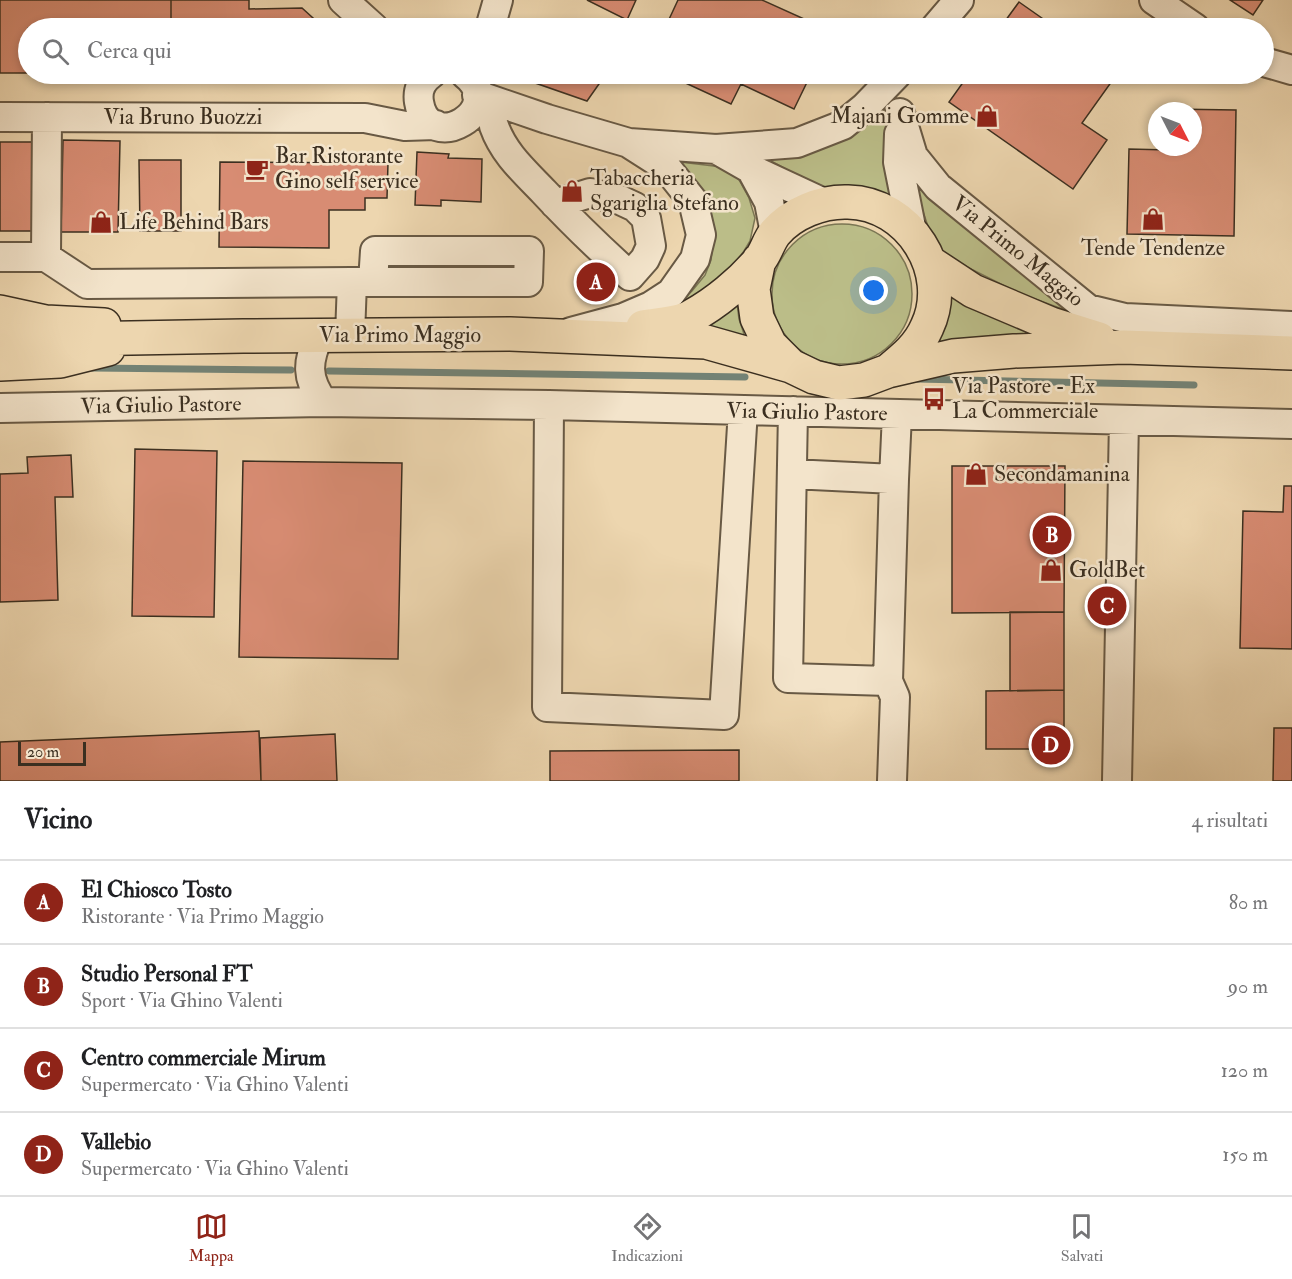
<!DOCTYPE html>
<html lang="it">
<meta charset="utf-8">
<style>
:root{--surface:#fff;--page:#f2f2f2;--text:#202124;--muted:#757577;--line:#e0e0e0;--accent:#8f2418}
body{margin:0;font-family:"IM FELL Double Pica",serif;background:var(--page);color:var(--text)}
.compass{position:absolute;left:1148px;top:102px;width:54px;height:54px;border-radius:50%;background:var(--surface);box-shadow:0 3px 9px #0003;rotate:132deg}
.scale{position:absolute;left:18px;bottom:15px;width:68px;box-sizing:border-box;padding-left:6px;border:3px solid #3b2f20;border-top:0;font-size:16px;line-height:21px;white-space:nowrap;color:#3b2f20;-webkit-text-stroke:4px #f3e4cb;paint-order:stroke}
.you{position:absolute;left:874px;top:291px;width:21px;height:21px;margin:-15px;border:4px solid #fff;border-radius:50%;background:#1a73e8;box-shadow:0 0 0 9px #1a73e833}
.badge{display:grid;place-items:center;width:39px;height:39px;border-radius:50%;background:var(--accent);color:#fff;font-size:20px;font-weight:700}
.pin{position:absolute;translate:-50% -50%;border:3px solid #fff;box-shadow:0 2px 6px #0006}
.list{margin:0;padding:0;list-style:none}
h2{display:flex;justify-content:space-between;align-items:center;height:78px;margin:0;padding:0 24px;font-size:26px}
h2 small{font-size:20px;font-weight:400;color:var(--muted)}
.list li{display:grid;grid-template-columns:39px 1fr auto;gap:18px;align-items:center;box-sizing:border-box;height:84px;padding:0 24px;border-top:2px solid var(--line)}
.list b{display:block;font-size:22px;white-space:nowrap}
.list p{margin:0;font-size:20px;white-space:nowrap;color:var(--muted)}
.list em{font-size:20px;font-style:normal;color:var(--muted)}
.icon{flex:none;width:33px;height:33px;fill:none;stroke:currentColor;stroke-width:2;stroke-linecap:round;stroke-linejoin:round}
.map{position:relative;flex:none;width:1292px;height:781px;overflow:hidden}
.search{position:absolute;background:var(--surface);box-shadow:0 3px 9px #0003;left:18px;right:18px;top:18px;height:66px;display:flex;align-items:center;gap:15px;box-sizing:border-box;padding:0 21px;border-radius:33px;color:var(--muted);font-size:22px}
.sheet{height:414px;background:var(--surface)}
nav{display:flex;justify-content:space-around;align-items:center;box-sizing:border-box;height:84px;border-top:2px solid var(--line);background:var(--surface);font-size:16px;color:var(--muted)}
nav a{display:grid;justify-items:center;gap:3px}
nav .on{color:var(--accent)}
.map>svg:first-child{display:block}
</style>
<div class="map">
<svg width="1292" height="781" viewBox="0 0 1292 781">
<rect width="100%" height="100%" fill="#edd6af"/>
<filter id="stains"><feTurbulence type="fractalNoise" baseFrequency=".00333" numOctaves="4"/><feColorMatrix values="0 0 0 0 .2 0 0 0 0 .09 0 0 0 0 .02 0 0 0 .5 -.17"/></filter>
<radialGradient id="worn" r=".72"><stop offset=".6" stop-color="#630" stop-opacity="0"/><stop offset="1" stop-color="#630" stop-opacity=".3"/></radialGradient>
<path fill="#bbbd88" stroke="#7b7654" stroke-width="1.5" d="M 888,102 L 886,136 L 901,198 L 822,189 L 771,161 L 770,159 L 815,151 L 840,141 Z
M 680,162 L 722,167 L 732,173 L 738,178 L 749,198 L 755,218 L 750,241 L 744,251 L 715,288 L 673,308 L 692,291 L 705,275 L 711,260 L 713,244 Z
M 921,187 L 1069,309 L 1068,311 L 1021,294 L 967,267 L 938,248 L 932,238 L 917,194 L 917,190 Z
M772 294a70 70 0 1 1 140 0a70 70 0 1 1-140 0Z
M 736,295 L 739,319 L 745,337 L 682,329 Z
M 951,296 L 1051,335 L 936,343 L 949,299 Z"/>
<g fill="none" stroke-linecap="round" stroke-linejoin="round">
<path stroke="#738275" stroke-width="7" d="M 92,368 L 291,370
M 329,371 L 745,377
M 917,379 L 1194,385"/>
</g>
<path fill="#d88c73" stroke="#3b2f20" stroke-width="1.5" d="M 0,0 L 171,0 L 171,28 L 28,28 L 28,73 L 0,73 Z
M 171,0 L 249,0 L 249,9 L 302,8 L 324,28 L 171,28 Z
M 587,0 L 636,0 L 627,20 Z
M 678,0 L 762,0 L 824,28 L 665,28 Z
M 1230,0 L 1263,0 L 1253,15 Z
M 1019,2 L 1056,28 L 1000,28 Z
M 585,22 L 602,28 L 583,28 Z
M 170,74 L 349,74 L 345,76 L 170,75 Z
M 520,74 L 606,74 L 587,101 L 518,77 Z
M 666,74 L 811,74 L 794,109 L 741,84 L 731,104 Z
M 969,74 L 1117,74 L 1082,123 L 1107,140 L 1073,189 L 949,102 Z
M 1170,109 L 1236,110 L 1234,236 L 1127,234 L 1129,149 L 1169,150 L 1169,147 L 1193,147 L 1193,111 L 1170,111 Z
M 63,140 L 120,141 L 118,232 L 61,232 Z
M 0,142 L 37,142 L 36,231 L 0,231 Z
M 417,152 L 449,154 L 448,158 L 482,159 L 481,202 L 441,200 L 441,206 L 415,205 Z
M 139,160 L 181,160 L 181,231 L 140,231 Z
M 220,162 L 388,163 L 387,198 L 365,198 L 365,210 L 329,210 L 329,248 L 219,247 Z
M 135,449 L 217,451 L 214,617 L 132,616 Z
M 71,455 L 73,497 L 55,497 L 58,600 L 0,602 L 0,474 L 28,473 L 27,457 Z
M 243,461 L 402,463 L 398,659 L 239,657 Z
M 952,466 L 1065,466 L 1064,612 L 952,613 Z
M 1284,486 L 1292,486 L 1292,649 L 1240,648 L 1243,511 L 1283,512 Z
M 1010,612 L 1064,612 L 1064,690 L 1010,691 Z
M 1064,690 L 1064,749 L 986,749 L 986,691 Z
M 1274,728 L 1292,728 L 1292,781 L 1273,781 Z
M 259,731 L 261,781 L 0,781 L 0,742 Z
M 335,734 L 337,781 L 261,781 L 260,738 Z
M 739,750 L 739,781 L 550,781 L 550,751 Z"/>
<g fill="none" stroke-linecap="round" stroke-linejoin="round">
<g stroke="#685944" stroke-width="32">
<path id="minor" d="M 343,0 L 374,28
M 1154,0 L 1195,28
M 490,28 L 498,0
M 935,28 L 959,0
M 1264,62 L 1292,70
M 431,74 C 422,80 417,90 419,102 C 428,158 510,109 465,74
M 477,95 L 547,119 L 629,143 L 716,149 L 797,143 L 843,125 L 865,107 L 897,74
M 900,113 L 913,156 L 938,187 L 1088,309 L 1125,318 L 1292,326
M 0,117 L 365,118 L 405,126 L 436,125
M 47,117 L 46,257 L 87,284 L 352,282 L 528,282 L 529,251 L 375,251 L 373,282
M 494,126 C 504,154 524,171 544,192 C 571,221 600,249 630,276 L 645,259 L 651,246 L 646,218 L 635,207 L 620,200 L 590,193 L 555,204
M 899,134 L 898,162 L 912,232
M 716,149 L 751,169 L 826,204
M 751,169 L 769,202 L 775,233
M 0,257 L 46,257
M 571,332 L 623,318 L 651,306 L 671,293 L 695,259 L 701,235 L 693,201 L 666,167 L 630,144
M 319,335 C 307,362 306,378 323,402
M 350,335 L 352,282
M 549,405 L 547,707 L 724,715 L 743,410
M 0,408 L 323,402 L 549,405 L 1292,424
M 792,474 L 894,479 L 888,681 L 788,678 L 793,411
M 894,479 L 897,414
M 888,681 L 895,697 L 892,781
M 1117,781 L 1124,420"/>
</g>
<g stroke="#3b2f20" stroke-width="36">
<path id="major" d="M 759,260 L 753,289 L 757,318 L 770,345 L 791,366
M 929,262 L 973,291 L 1051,324 L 1099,339
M 0,312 L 46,322 L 104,325
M 643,327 C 658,324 679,324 692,316 C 716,303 741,282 759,261 C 766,253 768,242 775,233 C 792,213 822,201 848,202 C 909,203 953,272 927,327 C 919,346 904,358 888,371
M 75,339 L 243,336 L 510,334 L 706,342 L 791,366 L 814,377 L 839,383 L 864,380 L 888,371 L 953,356 L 1014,351 L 1124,347 L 1292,353
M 0,364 L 60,361 L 108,349"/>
</g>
<g stroke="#3b2f20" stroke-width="36">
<path id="highway" d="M 0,340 L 75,339"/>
</g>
<use href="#minor" stroke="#f3e4cb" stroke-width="28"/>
<use href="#major" stroke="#edd6af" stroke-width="33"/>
<use href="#highway" stroke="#edd6af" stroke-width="33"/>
</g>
<defs>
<g id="shop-bare" transform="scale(1.8)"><path d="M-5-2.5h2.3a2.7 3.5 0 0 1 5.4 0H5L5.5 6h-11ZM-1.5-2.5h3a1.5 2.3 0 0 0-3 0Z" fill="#8f2418" stroke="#f3e4cb" stroke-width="2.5" paint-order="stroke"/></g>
<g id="cafe-bare" transform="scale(1.8)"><path d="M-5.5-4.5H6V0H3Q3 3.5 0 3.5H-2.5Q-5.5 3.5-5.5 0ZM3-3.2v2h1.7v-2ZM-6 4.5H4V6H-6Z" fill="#8f2418" stroke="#f3e4cb" stroke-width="2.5" paint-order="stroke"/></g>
<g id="bus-bare" transform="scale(1.8)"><path d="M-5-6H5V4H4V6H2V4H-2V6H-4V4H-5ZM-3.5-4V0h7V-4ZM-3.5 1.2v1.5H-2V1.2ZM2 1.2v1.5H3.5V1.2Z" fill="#8f2418" stroke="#f3e4cb" stroke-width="2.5" paint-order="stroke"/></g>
</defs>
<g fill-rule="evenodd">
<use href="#shop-bare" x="987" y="116"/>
<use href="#cafe-bare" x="257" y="169"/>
<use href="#shop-bare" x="572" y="191"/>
<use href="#shop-bare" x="1153" y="219"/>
<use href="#shop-bare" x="101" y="222"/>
<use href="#bus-bare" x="934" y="399"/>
<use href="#shop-bare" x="976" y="474"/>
<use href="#shop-bare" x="1051" y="570"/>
</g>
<g text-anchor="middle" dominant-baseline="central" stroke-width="5" stroke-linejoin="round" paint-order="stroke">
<g font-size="22" fill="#3b2f20" stroke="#f3e4cb" text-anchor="start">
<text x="969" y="116" text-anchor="end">Majani Gomme</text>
<text x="275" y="156">Bar Ristorante<tspan x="275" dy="25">Gino self service</tspan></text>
<text x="590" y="178">Tabaccheria<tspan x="590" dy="25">Sgariglia Stefano</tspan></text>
<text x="119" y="222">Life Behind Bars</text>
<text x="1153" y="248" text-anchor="middle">Tende Tendenze</text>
<text x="952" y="386">Via Pastore - Ex<tspan x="952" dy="25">La Commerciale</tspan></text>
<text x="994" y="474">Secondamanina</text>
<text x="1069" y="570">GoldBet</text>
</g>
<g font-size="22" fill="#3b2f20" stroke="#f3e4cb">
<text x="183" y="117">Via Bruno Buozzi</text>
<text transform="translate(1018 251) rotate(39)">Via Primo Maggio</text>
<text x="400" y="335">Via Primo Maggio</text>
<text transform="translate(161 405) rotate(-1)">Via Giulio Pastore</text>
<text transform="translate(807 412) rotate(1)">Via Giulio Pastore</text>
</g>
</g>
<rect width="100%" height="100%" filter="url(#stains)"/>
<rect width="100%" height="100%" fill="url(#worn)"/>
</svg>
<svg class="compass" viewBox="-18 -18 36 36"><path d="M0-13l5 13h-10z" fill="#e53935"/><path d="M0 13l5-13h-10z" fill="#757577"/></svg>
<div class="scale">20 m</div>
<div class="you"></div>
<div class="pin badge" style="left:596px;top:282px">A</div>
<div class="pin badge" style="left:1052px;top:535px">B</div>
<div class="pin badge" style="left:1107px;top:606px">C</div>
<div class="pin badge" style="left:1051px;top:745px">D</div>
<div class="search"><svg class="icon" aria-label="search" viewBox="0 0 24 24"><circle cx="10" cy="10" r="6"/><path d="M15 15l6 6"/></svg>Cerca qui</div>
</div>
<section class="sheet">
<h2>Vicino<small>4 risultati</small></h2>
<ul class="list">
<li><span class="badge">A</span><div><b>El Chiosco Tosto</b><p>Ristorante · Via Primo Maggio</p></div><em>80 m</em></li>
<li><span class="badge">B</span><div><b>Studio Personal FT</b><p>Sport · Via Ghino Valenti</p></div><em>90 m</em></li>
<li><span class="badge">C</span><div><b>Centro commerciale Mirum</b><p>Supermercato · Via Ghino Valenti</p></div><em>120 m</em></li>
<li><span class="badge">D</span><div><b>Vallebio</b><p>Supermercato · Via Ghino Valenti</p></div><em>150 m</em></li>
</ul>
</section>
<nav>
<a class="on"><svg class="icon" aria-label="map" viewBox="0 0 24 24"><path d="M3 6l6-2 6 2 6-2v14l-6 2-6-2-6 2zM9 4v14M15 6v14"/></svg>Mappa</a>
<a><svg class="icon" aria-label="directions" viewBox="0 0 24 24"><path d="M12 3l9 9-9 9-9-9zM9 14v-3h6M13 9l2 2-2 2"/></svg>Indicazioni</a>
<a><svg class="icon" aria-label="saved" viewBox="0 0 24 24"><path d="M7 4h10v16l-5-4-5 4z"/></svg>Salvati</a>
</nav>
